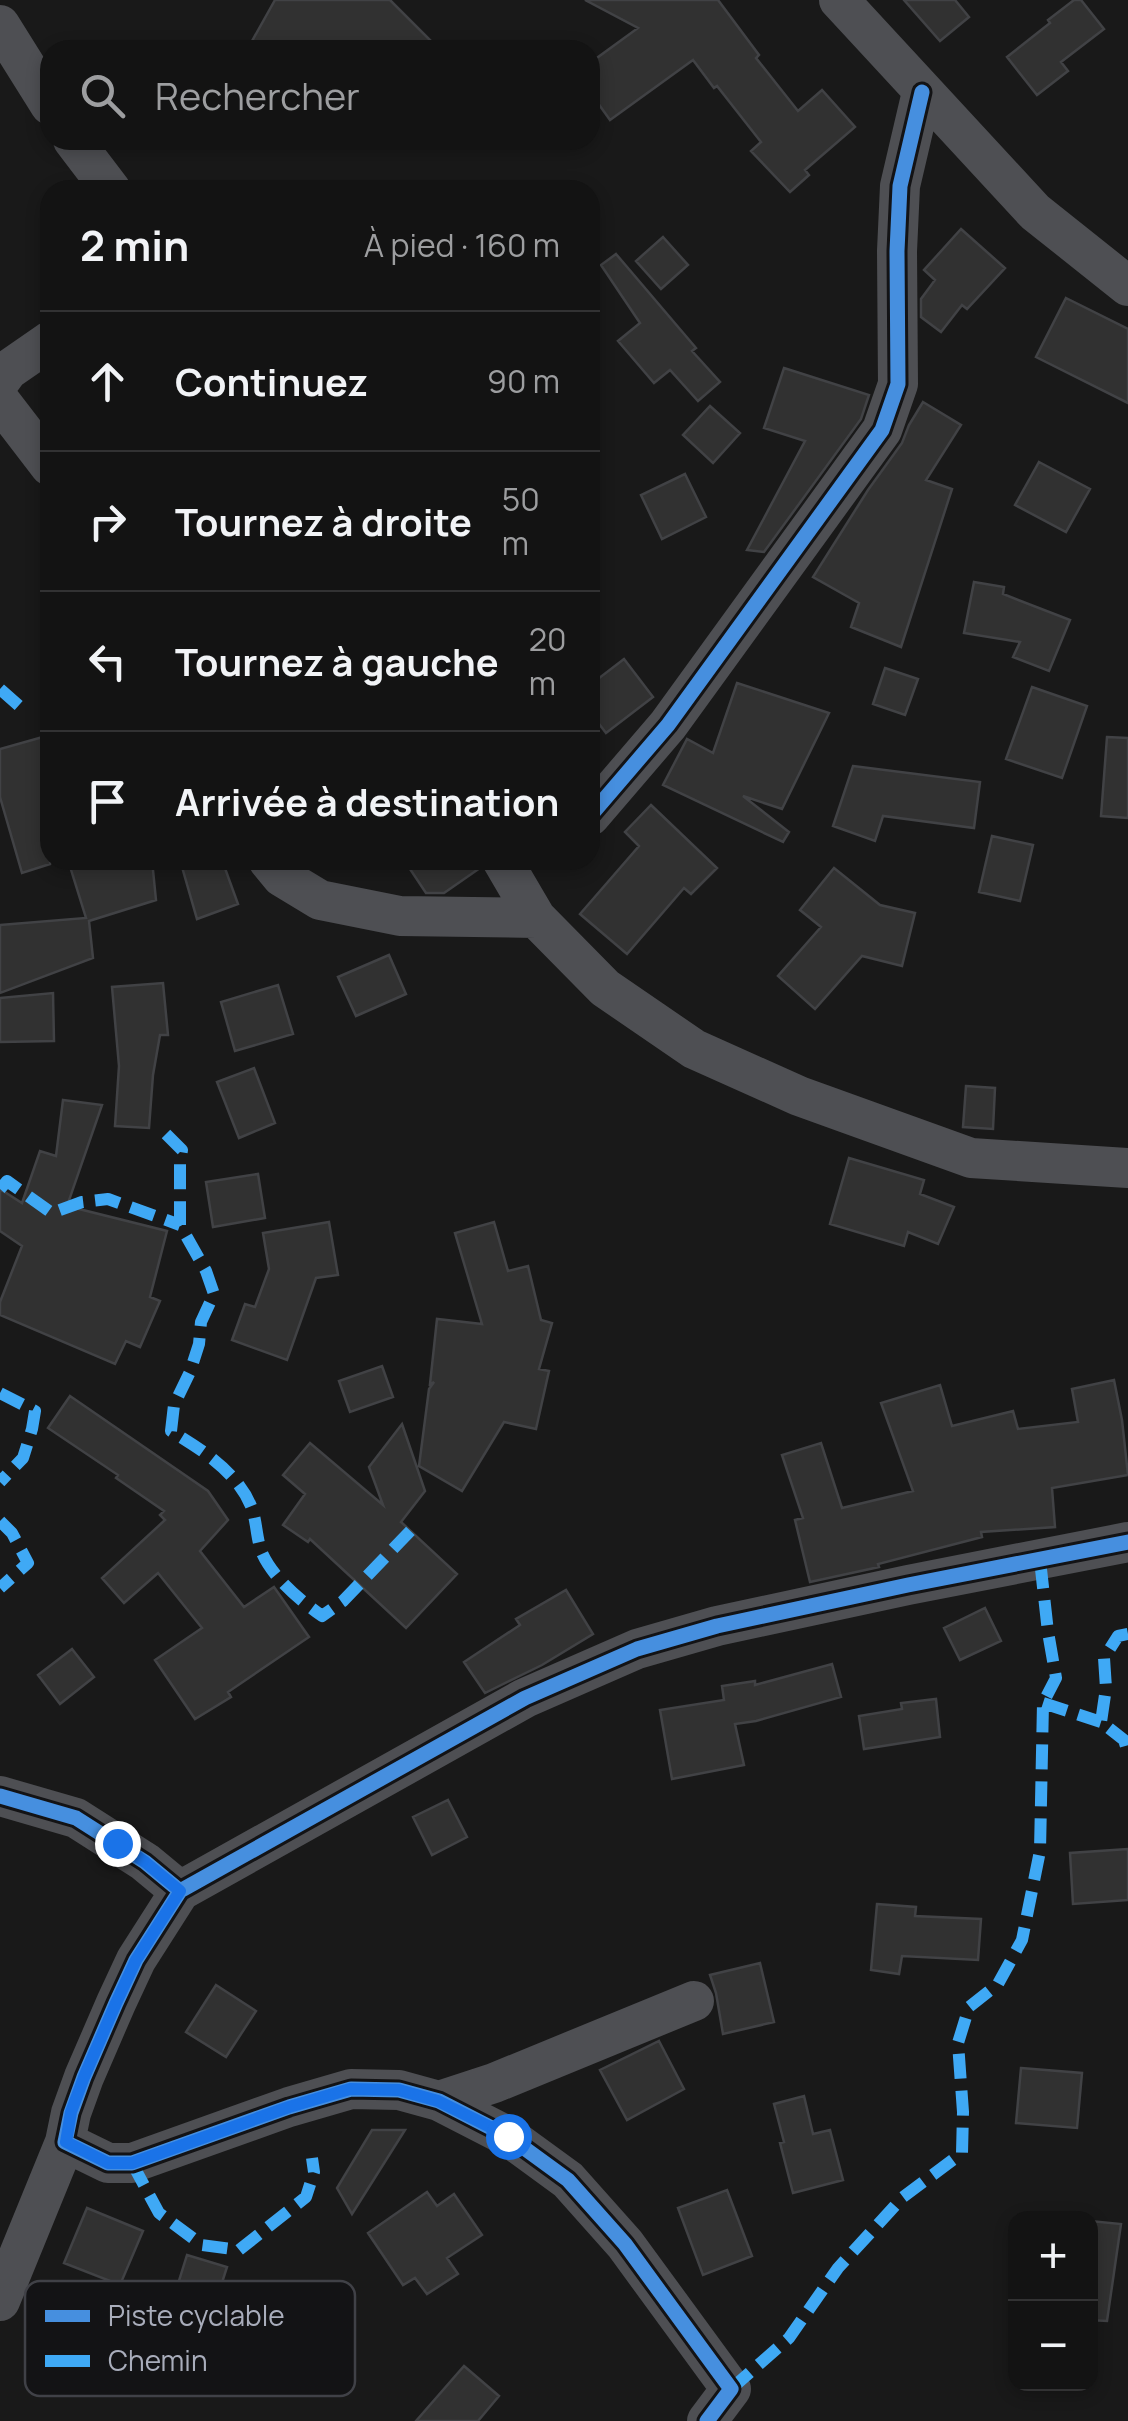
<!DOCTYPE html>
<html lang="fr">
<meta charset="utf-8">
<style>
:root{--surface:#131313;--page:#202021;--text:#f1f3f6;--muted:#9d9ea0;--line:#323233}
body{margin:0;font-family:Manrope,sans-serif;background:var(--page);color:var(--text)}
.controls{position:absolute;right:30px;bottom:30px;display:grid;overflow:hidden;border-radius:20px;box-shadow:0 5px 15px #0003}
.controls button{width:90px;height:90px;display:grid;place-items:center;padding:0;border:0;border-bottom:2px solid var(--line);background:var(--surface);color:var(--text);font:50px sans-serif}
.stop{position:absolute;width:30px;height:30px;margin:-22px;border:8px solid #1a73e8;border-radius:50%;background:#fff}
.stop.end{background:#1a73e8;border-color:#fff;box-shadow:0 2px 10px #0008}
.list{margin:0;padding:0;list-style:none}
h2{display:flex;justify-content:space-between;align-items:center;height:130px;margin:0;padding:0 40px;font-size:42px}
h2 small{font-size:32px;font-weight:400;color:var(--muted)}
.list li{display:grid;grid-template-columns:65px 1fr auto;gap:30px;align-items:center;box-sizing:border-box;height:140px;padding:0 40px;border-top:2px solid var(--line)}
.list b{display:block;font-size:38px;white-space:nowrap}
.list em{font-size:32px;font-style:normal;color:var(--muted)}
.icon{flex:none;width:55px;height:55px;fill:none;stroke:currentColor;stroke-width:2;stroke-linecap:round;stroke-linejoin:round}
.map{position:relative;flex:none;width:1128px;height:2421px;overflow:hidden}
.search{position:absolute;background:var(--surface);box-shadow:0 5px 15px #0003;left:40px;top:40px;width:560px;height:110px;display:flex;align-items:center;gap:25px;box-sizing:border-box;padding:0 35px;border-radius:30px;color:var(--muted);font-size:38px}
.panel{position:absolute;background:var(--surface);box-shadow:0 5px 15px #0003;left:40px;top:180px;width:560px;height:690px;border-radius:30px}
.map>svg:first-child{display:block}
</style>
<div class="map">
<svg width="1128" height="2421" viewBox="0 0 1128 2421">
<rect width="100%" height="100%" fill="#191919"/>
<path fill="#313131" stroke="#414245" stroke-width="2.5" d="M 275,0 L 390,0 L 440,50 L 247,50 Z
M 585,0 L 718,0 L 759,55 L 756,58 L 798,111 L 822,90 L 855,127 L 805,170 L 809,175 L 790,192 L 751,151 L 761,142 L 717,86 L 714,88 L 693,60 L 610,120 L 590,92 L 590,63 L 638,28 Z
M 904,0 L 955,0 L 969,17 L 940,41 Z
M 1074,0 L 1081,0 L 1104,29 L 1061,62 L 1068,71 L 1037,95 L 1007,57 L 1050,23 L 1048,20 Z
M 961,229 L 1005,268 L 967,309 L 962,305 L 941,332 L 921,317 L 921,299 L 935,280 L 924,270 Z
M 663,237 L 688,265 L 661,289 L 636,261 Z
M 616,254 L 696,348 L 692,351 L 720,382 L 698,401 L 670,370 L 654,383 L 618,341 L 640,323 L 601,265 Z
M 1066,298 L 1128,329 L 1128,403 L 1036,357 Z
M 784,368 L 869,395 L 861,419 L 764,552 L 747,550 L 805,441 L 764,428 Z
M 923,402 L 961,425 L 926,480 L 952,489 L 901,647 L 851,627 L 859,603 L 813,577 L 868,490 L 902,443 L 909,425 Z
M 710,406 L 740,433 L 713,463 L 683,435 Z
M 1039,462 L 1090,489 L 1066,532 L 1015,505 Z
M 685,474 L 706,517 L 662,539 L 641,495 Z
M 974,582 L 1004,587 L 1003,594 L 1070,620 L 1049,671 L 1013,657 L 1020,642 L 964,633 Z
M 624,659 L 653,697 L 606,733 L 590,712 L 590,685 Z
M 885,668 L 918,679 L 905,715 L 873,704 Z
M 737,683 L 829,713 L 782,809 L 743,796 L 789,832 L 783,842 L 663,785 L 687,739 L 713,753 Z
M 1032,687 L 1087,706 L 1062,778 L 1006,759 Z
M 50,735 L 50,864 L 22,873 L 0,797 L 0,749 Z
M 1107,737 L 1128,738 L 1128,818 L 1101,816 Z
M 853,766 L 980,782 L 974,828 L 883,816 L 875,841 L 833,826 Z
M 651,805 L 717,868 L 691,894 L 684,888 L 627,954 L 580,914 L 639,846 L 625,832 Z
M 992,836 L 1033,845 L 1020,901 L 979,892 Z
M 68,860 L 152,860 L 156,900 L 89,921 L 93,958 L 0,993 L 0,925 L 86,918 Z
M 180,860 L 222,860 L 238,904 L 197,919 Z
M 404,860 L 478,860 L 480,868 L 444,893 L 426,893 Z
M 834,868 L 880,905 L 915,913 L 902,966 L 862,956 L 815,1009 L 778,976 L 821,927 L 800,910 Z
M 389,955 L 406,994 L 356,1016 L 338,977 Z
M 163,983 L 168,1035 L 160,1035 L 153,1075 L 149,1128 L 115,1126 L 119,1066 L 112,987 Z
M 278,985 L 293,1034 L 235,1051 L 221,1002 Z
M 53,993 L 54,1041 L 0,1042 L 0,998 Z
M 254,1068 L 275,1123 L 239,1138 L 217,1082 Z
M 966,1086 L 995,1088 L 993,1129 L 963,1127 Z
M 63,1100 L 102,1105 L 67,1206 L 167,1231 L 150,1297 L 160,1301 L 140,1347 L 126,1341 L 115,1364 L 0,1315 L 0,1302 L 22,1246 L 0,1231 L 0,1189 L 22,1203 L 40,1151 L 56,1156 Z
M 849,1158 L 924,1180 L 920,1194 L 954,1207 L 938,1244 L 908,1232 L 904,1246 L 830,1224 Z
M 258,1174 L 265,1218 L 213,1227 L 206,1182 Z
M 329,1222 L 338,1275 L 316,1278 L 287,1360 L 232,1340 L 245,1304 L 255,1307 L 269,1269 L 263,1233 Z
M 494,1222 L 508,1271 L 528,1266 L 541,1320 L 552,1323 L 539,1369 L 549,1371 L 536,1429 L 504,1422 L 462,1491 L 419,1466 L 429,1389 L 434,1382 L 430,1384 L 437,1319 L 482,1324 L 455,1233 Z
M 382,1366 L 393,1397 L 350,1412 L 339,1381 Z
M 1114,1380 L 1122,1420 L 1128,1475 L 1052,1488 L 1055,1527 L 981,1532 L 982,1537 L 878,1564 L 879,1567 L 810,1582 L 795,1520 L 803,1518 L 782,1455 L 821,1443 L 842,1508 L 913,1491 L 881,1403 L 940,1385 L 952,1426 L 1013,1411 L 1018,1429 L 1078,1422 L 1072,1389 Z
M 70,1396 L 208,1491 L 228,1520 L 200,1551 L 244,1607 L 274,1587 L 309,1637 L 228,1692 L 231,1697 L 195,1719 L 155,1660 L 202,1628 L 158,1573 L 124,1603 L 102,1578 L 165,1520 L 160,1515 L 164,1511 L 116,1478 L 118,1475 L 48,1428 Z
M 402,1424 L 425,1491 L 401,1522 L 457,1574 L 406,1628 L 310,1539 L 308,1542 L 283,1525 L 305,1494 L 283,1475 L 310,1443 L 383,1505 L 369,1467 Z
M 566,1590 L 593,1634 L 542,1665 L 485,1693 L 464,1662 L 520,1625 L 516,1619 Z
M 985,1608 L 1001,1641 L 960,1660 L 944,1628 Z
M 72,1649 L 94,1677 L 60,1704 L 38,1675 Z
M 832,1664 L 841,1697 L 756,1721 L 735,1724 L 744,1765 L 672,1779 L 660,1710 L 724,1700 L 722,1686 L 755,1681 L 755,1685 Z
M 936,1699 L 940,1737 L 864,1749 L 859,1716 L 902,1709 L 901,1703 Z
M 448,1800 L 467,1837 L 432,1855 L 413,1817 Z
M 1128,1849 L 1128,1900 L 1073,1904 L 1070,1853 Z
M 877,1904 L 916,1907 L 915,1916 L 981,1919 L 978,1960 L 902,1956 L 899,1974 L 871,1970 Z
M 760,1963 L 774,2022 L 723,2034 L 716,1993 L 710,1975 Z
M 216,1985 L 256,2011 L 226,2057 L 186,2032 Z
M 659,2041 L 684,2089 L 627,2120 L 600,2070 Z
M 1021,2068 L 1082,2073 L 1077,2128 L 1016,2123 Z
M 804,2096 L 813,2134 L 830,2130 L 843,2180 L 793,2193 L 780,2143 L 784,2142 L 774,2104 Z
M 372,2130 L 405,2130 L 352,2214 L 337,2188 Z
M 727,2190 L 752,2256 L 703,2275 L 678,2208 Z
M 427,2192 L 437,2206 L 454,2194 L 482,2235 L 447,2258 L 458,2274 L 427,2294 L 415,2278 L 403,2285 L 368,2233 Z
M 87,2208 L 143,2231 L 120,2285 L 64,2263 Z
M 1090,2221 L 1121,2224 L 1107,2321 L 1090,2320 Z
M 187,2255 L 227,2267 L 211,2317 L 223,2322 L 209,2354 L 174,2339 L 163,2367 L 124,2354 L 136,2319 L 164,2329 Z
M 464,2366 L 499,2396 L 478,2421 L 416,2421 Z"/>
<g fill="none" stroke-linecap="round" stroke-linejoin="round">
<path stroke="#4e4f53" stroke-width="40" d="M 839,0 L 1035,212 L 1128,286
M 0,25 L 50,105
M 73,140 L 111,190
M 0,381 L 8,370 L 50,341
M 0,401 L 50,466
M 590,816 L 668,725 L 882,430 L 898,384 L 897,251 L 900,186 L 922,92
M 268,860 L 282,877 L 320,900 L 400,916 L 536,918
M 502,860 L 536,918 L 605,988 L 694,1049 L 799,1096 L 971,1158 L 1128,1168
M 0,1796 L 76,1818 L 145,1862 L 180,1891 L 136,1960 L 116,2003 L 84,2077 L 71,2113 L 65,2142 L 108,2163 L 132,2163 L 289,2107 L 351,2089 L 399,2090 L 439,2101 L 509,2137 L 568,2180 L 625,2244 L 731,2389 L 707,2421
M 180,1891 L 525,1698 L 637,1649 L 717,1626 L 908,1585 L 1128,1542
M 439,2101 L 494,2083 L 694,2001
M 0,2301 L 65,2142"/>
<path stroke="#3fa9f5" stroke-width="12" stroke-dasharray="25 12" stroke-linecap="butt" d="M 0,689 L 27,713
M 166,1134 L 182,1150 L 180,1162 L 180,1225 L 206,1271 L 214,1294 L 201,1322 L 199,1344 L 190,1372 L 174,1405 L 171,1431 C 201,1449 237,1472 251,1506 C 257,1521 256,1538 262,1553 C 273,1578 300,1600 322,1616 L 343,1601 L 418,1523
M 0,1189 L 7,1181 L 52,1213 L 82,1202 L 108,1199 L 180,1225
M 0,1393 L 35,1411 L 32,1429 L 23,1458 L 0,1482
M 0,1521 L 12,1533 L 28,1563 L 0,1588
M 1128,1634 L 1118,1636 L 1104,1658 L 1106,1688 L 1101,1722 L 1124,1740 L 1128,1753
M 1043,1703 L 1101,1722
M 132,2163 L 159,2213 L 202,2245 L 239,2250 L 306,2197 L 314,2172 L 312,2158
M 731,2389 L 789,2338 L 838,2268 L 903,2197 L 962,2153 L 963,2112 L 958,2043 L 969,2007 L 998,1984 L 1022,1940 L 1040,1851 L 1043,1703 L 1056,1678 L 1048,1632 L 1040,1560"/>
<g stroke="#131315" stroke-width="21">
<path id="cycleway" d="M 590,816 L 668,725 L 882,430 L 898,384 L 897,251 L 900,186 L 922,92
M 0,1796 L 76,1818 L 145,1862 L 180,1891 L 136,1960 L 116,2003 L 84,2077 L 71,2113 L 65,2142 L 108,2163 L 132,2163 L 289,2107 L 351,2089 L 399,2090 L 439,2101 L 509,2137 L 568,2180 L 625,2244 L 731,2389 L 707,2421
M 180,1891 L 525,1698 L 637,1649 L 717,1626 L 908,1585 L 1128,1542"/>
</g>
<use href="#cycleway" stroke="#468fdf" stroke-width="15"/>
</g>
<g fill="none" stroke-linecap="round" stroke-linejoin="round">
<path stroke="#1a73e8" stroke-width="12" d="M 117,1843 L 145,1862 L 180,1891 L 136,1960 L 116,2003 L 84,2077 L 71,2112 L 66,2142 L 108,2163 L 132,2163 L 289,2107 L 350,2089 L 399,2090 L 438,2101 L 508,2136"/>
</g>
<rect x="25" y="2281" width="330" height="115" rx="15" fill="#131315" stroke="#404147" stroke-width="2.5"/>
<rect x="45" y="2310" width="45" height="12" fill="#468fdf"/>
<rect x="45" y="2355" width="45" height="12" fill="#3fa9f5"/>
<g font-size="28" fill="#a9adbb">
<text x="108" y="2326">Piste cyclable</text>
<text x="108" y="2371">Chemin</text>
</g>
</svg>
<div class="controls">
<button>+</button>
<button>−</button>
</div>
<div class="stop" style="left:508px;top:2136px"></div>
<div class="stop end" style="left:117px;top:1843px"></div>
<div class="search"><svg class="icon" aria-label="search" viewBox="0 0 24 24"><circle cx="10" cy="10" r="6"/><path d="M15 15l6 6"/></svg>Rechercher</div>
<section class="panel">
<h2>2 min<small>À pied · 160 m</small></h2>
<ul class="list">
<li><svg class="icon" aria-label="ahead" viewBox="0 0 24 24"><path d="M12 20V5M6 11l6-6 6 6"/></svg><div><b>Continuez</b></div><em>90 m</em></li>
<li><svg class="icon" aria-label="right" viewBox="0 0 24 24"><path d="M7 20v-9h11M14 6l5 5-5 5"/></svg><div><b>Tournez à droite</b></div><em>50 m</em></li>
<li><svg class="icon" aria-label="left" viewBox="0 0 24 24"><path d="M17 20v-9H6M10 6l-5 5 5 5"/></svg><div><b>Tournez à gauche</b></div><em>20 m</em></li>
<li><svg class="icon" aria-label="arrive" viewBox="0 0 24 24"><path d="M6 21V4h12l-3 4 3 4H6"/></svg><div><b>Arrivée à destination</b></div></li>
</ul>
</section>
</div>
